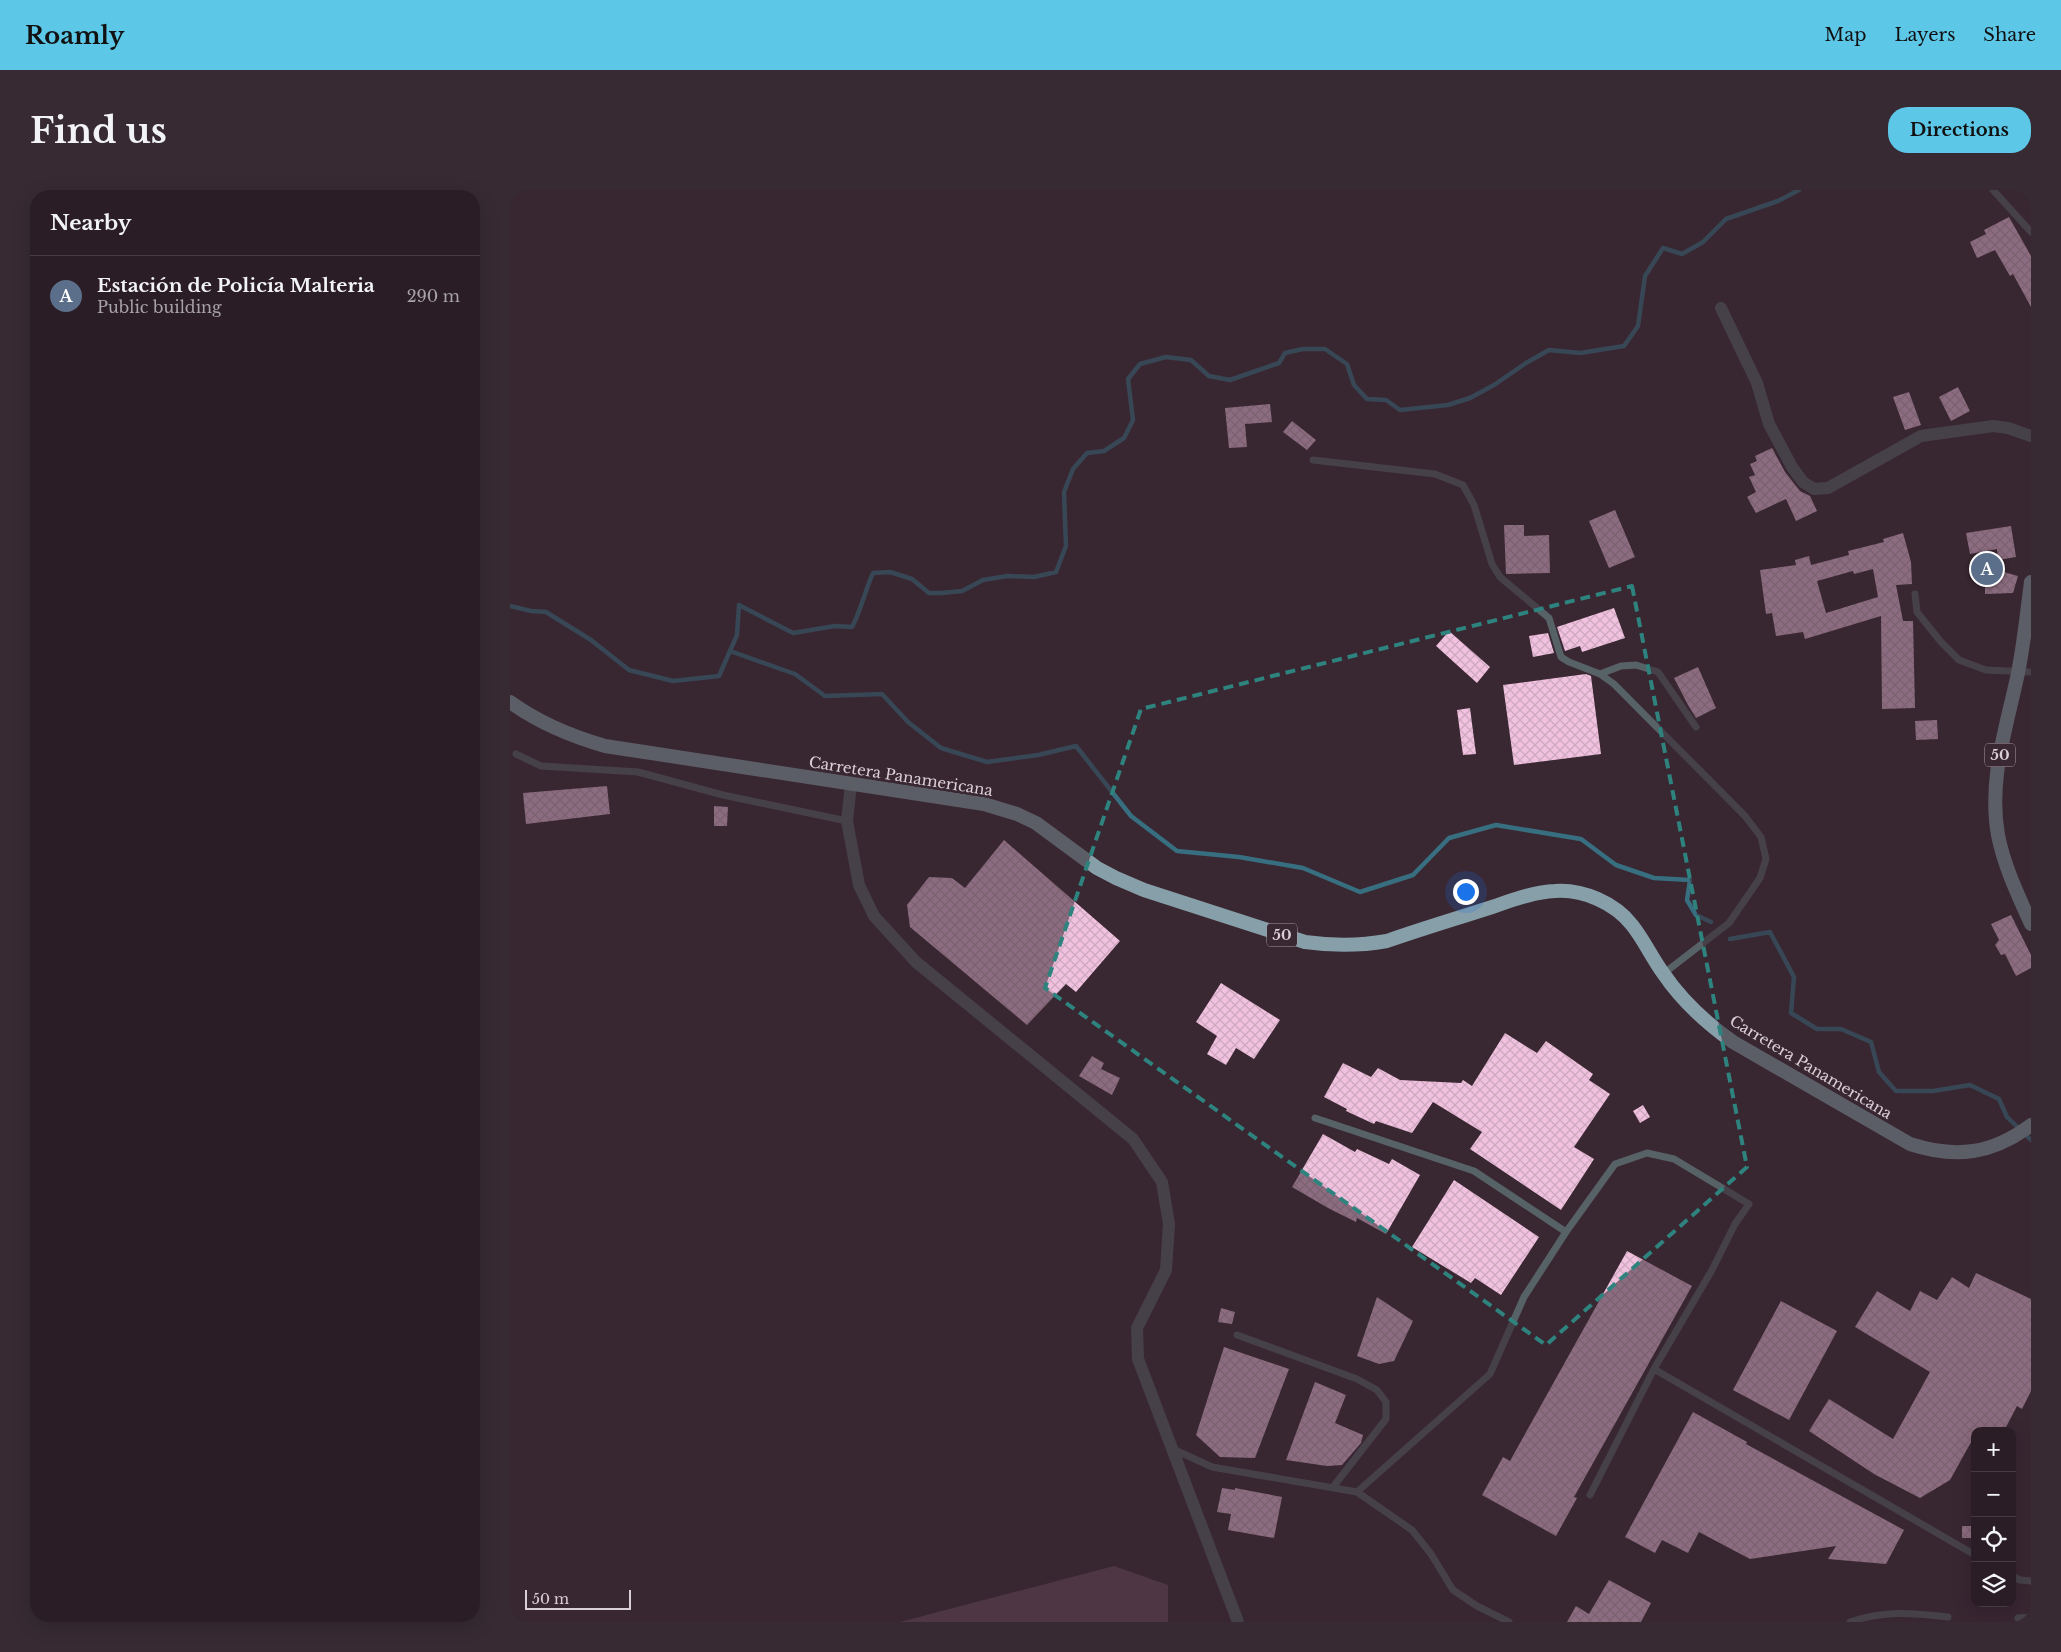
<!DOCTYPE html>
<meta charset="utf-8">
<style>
:root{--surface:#2b1d26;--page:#372a32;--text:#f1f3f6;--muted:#a6a2a7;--line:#473b43;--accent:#5dc7e8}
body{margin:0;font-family:"Libre Baskerville",serif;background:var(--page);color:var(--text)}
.controls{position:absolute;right:15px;bottom:15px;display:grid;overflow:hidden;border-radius:10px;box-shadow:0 5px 20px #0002}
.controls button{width:45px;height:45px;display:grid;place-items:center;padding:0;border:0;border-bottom:1px solid var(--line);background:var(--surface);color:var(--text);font:25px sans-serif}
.scale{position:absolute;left:15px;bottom:12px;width:106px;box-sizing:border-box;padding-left:5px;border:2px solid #dbcfd6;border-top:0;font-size:14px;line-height:18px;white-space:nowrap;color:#dbcfd6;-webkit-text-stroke:4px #392732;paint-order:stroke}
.you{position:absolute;left:955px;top:701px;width:18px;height:18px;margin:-12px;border:4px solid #fff;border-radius:50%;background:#1a73e8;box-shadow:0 0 0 8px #1a73e833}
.badge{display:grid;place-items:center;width:32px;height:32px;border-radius:50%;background:var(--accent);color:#fff;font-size:16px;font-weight:700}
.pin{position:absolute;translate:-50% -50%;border:2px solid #fff;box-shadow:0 1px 5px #0006}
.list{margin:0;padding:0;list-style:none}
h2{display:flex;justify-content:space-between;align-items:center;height:65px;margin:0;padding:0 20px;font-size:21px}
h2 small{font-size:16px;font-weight:400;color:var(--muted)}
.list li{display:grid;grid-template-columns:32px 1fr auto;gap:15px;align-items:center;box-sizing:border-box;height:80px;padding:0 20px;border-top:1px solid var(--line)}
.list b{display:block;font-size:19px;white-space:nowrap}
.list p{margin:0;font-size:16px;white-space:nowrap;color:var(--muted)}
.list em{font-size:16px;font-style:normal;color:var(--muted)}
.icon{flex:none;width:28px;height:28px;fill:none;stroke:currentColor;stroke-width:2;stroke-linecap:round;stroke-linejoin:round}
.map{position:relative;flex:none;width:1521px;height:1432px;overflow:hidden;border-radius:20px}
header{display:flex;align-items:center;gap:30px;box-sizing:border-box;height:70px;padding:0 25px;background:var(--accent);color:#111}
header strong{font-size:24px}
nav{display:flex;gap:28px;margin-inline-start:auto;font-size:18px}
.intro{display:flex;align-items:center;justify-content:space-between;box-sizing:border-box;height:120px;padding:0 30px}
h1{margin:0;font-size:35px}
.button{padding:12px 22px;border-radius:20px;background:var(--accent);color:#111;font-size:18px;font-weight:700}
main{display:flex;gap:30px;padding:0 30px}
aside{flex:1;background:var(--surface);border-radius:20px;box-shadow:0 5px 20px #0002}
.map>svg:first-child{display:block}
</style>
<header>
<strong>Roamly</strong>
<nav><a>Map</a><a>Layers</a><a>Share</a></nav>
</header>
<div class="intro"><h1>Find us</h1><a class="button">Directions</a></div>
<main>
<aside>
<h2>Nearby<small></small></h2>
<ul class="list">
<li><span class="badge" style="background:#5c6f8a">A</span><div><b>Estación de Policía Malteria</b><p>Public building</p></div><em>290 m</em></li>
</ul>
</aside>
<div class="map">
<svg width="1521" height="1432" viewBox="0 0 1521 1432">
<defs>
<pattern id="building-cross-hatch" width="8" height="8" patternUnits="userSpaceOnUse" patternTransform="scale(1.25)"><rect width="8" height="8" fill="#f1c2df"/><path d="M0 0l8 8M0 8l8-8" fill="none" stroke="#cea8bf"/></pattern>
</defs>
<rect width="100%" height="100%" fill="#392732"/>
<path fill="#684a5d" d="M 604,1376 L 658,1395 L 658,1432 L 390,1432 Z"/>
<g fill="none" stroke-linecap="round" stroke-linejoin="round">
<path stroke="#386f80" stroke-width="4.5" d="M 0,416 L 21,421 L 36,422 L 81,450 L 119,480 L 163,491 L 209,486 L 227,445 L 229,415 L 283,443 L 325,436 L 342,437 C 351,420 355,401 363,383 L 380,382 L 402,389 L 419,403 L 431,403 L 452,401 L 473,390 L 497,386 L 524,387 L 546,382 L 556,356 L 554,302 L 563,279 L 577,263 L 594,261 L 614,248 L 623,230 L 618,189 L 630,174 L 656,167 L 681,170 L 699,186 L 720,190 L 769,173 L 775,163 L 793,159 L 815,159 L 837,174 L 844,195 L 857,209 L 876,210 L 890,220 L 938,215 L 960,208 L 984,195 L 1016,173 L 1039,160 L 1070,163 L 1114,156 L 1128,136 L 1135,86 L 1153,58 L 1172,64 L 1193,52 L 1216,29 L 1268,11 L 1289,0
M 220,461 L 285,484 L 315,506 L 372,504 L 398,532 L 431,558 L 477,572 L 528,565 L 566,556 L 621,626 L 667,661 L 729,667 L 793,678 L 850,702 L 903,685 L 939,648 L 986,635 L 1071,649 L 1106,675 L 1144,688 L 1180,690 L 1177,710 L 1186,725 L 1201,732
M 1220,749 L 1260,742 L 1284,787 L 1281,823 L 1307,839 L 1331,839 L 1361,852 L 1369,882 L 1386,901 L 1423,901 L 1460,895 L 1489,909 L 1497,927 L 1521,950"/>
</g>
<path fill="url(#building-cross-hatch)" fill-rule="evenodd" d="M 1499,27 L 1521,66 L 1521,117 L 1503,84 L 1500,86 L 1485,60 L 1467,68 L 1460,52 L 1476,44 L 1474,40 Z
M 1448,197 L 1460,221 L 1441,231 L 1429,207 Z
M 1399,202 L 1411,235 L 1395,240 L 1383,207 Z
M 760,214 L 762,232 L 735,234 L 737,257 L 719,258 L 715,218 Z
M 782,231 L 806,250 L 797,260 L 773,242 Z
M 1262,258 L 1275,282 L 1290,301 L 1300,306 L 1307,321 L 1286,331 L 1276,309 L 1246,323 L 1237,307 L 1246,302 L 1239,287 L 1245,285 L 1240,274 L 1247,271 L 1245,266 Z
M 1105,320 L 1125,367 L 1099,378 L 1079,331 Z
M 994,335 L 1014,335 L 1014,346 L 1039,345 L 1040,383 L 996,384 Z
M 1501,336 L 1506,367 L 1488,370 L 1487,359 L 1460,364 L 1456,343 Z
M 1393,343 L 1401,372 L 1402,394 L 1386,395 L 1393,431 L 1403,431 L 1405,518 L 1372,519 L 1371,426 L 1295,449 L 1293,442 L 1266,446 L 1262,423 L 1256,424 L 1250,380 L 1286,375 L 1285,370 L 1299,366 L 1301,375 L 1339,365 L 1338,361 L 1374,352 L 1373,349 ZM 1363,379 L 1368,407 L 1316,423 L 1307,391 L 1343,381 L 1344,384 Z
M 1490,381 L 1508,386 L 1503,403 L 1475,404 L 1475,386 L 1491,386 Z
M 1104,418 L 1115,448 L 1072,462 L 1070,456 L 1055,461 L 1047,437 Z
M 939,441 L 980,477 L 967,493 L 926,456 Z
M 1038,443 L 1044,463 L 1023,467 L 1019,446 Z
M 1188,477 L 1206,518 L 1186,528 L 1178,515 L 1164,488 Z
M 1076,484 L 1081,486 L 1091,564 L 1004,575 L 993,495 Z
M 960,518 L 966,564 L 953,565 L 947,520 Z
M 1427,530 L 1428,549 L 1406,550 L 1405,531 Z
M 97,596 L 100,624 L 16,634 L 13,603 Z
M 204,616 L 218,617 L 217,636 L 204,636 Z
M 494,650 L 610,751 L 566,802 L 556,794 L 517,835 L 400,737 L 397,715 L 419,687 L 442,688 L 455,698 Z
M 1501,725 L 1521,765 L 1521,778 L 1506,786 L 1495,764 L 1491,765 L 1485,755 L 1489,750 L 1481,734 Z
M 711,793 L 770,830 L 744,869 L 726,858 L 716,875 L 697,864 L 707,846 L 686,832 Z
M 995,843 L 1027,863 L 1036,851 L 1083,884 L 1079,890 L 1100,904 L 1064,957 L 1084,969 L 1051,1020 L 960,959 L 972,942 L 923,912 L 902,943 L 866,931 L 864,934 L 836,921 L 837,919 L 814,907 L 833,873 L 861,887 L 868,878 L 890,890 L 951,893 L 953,890 L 962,896 Z
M 582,866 L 594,873 L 591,879 L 610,888 L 602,905 L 569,886 Z
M 1133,915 L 1140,927 L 1130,933 L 1123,921 Z
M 813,944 L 845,962 L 847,959 L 879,974 L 882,969 L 910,985 L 876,1044 L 847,1028 L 846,1032 L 818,1018 L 782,997 Z
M 944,990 L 1029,1047 L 991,1105 L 965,1088 L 961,1093 L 902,1057 Z
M 1117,1061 L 1182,1096 L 1064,1307 L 1067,1308 L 1046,1346 L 972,1305 L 993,1267 L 1000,1271 Z
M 1466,1083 L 1521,1109 L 1521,1201 L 1512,1219 L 1507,1216 L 1494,1241 L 1465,1241 L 1465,1245 L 1440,1290 L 1410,1308 L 1364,1284 L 1299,1241 L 1319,1209 L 1383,1249 L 1420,1182 L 1345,1137 L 1367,1101 L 1400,1121 L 1410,1101 L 1427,1110 L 1442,1087 L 1459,1098 Z
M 867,1107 L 903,1131 L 884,1171 L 869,1174 L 847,1166 Z
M 1271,1111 L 1327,1141 L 1279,1230 L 1223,1200 Z
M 711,1118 L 725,1122 L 722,1134 L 708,1132 Z
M 714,1157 L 779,1179 L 745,1268 L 710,1267 L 686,1245 Z
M 805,1192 L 836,1205 L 825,1233 L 853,1245 L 851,1253 L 832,1275 L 817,1276 L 776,1270 Z
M 1183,1222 L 1237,1252 L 1236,1254 L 1394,1340 L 1376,1374 L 1318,1369 L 1326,1356 L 1240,1369 L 1189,1342 L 1178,1363 L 1152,1350 L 1145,1363 L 1115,1347 Z
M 712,1298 L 725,1300 L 725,1298 L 772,1307 L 764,1348 L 718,1340 L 721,1324 L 707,1322 Z
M 1452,1336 L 1465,1336 L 1465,1348 L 1452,1348 Z
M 1099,1390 L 1141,1413 L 1131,1432 L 1057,1432 L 1066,1416 L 1079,1424 Z"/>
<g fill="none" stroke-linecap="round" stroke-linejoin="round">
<path stroke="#576266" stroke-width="7" d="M 1483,0 L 1521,42
M 803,270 L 925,284 L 953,295 L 964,315 L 982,374 L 990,387 L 1039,428 L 1051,467 L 1059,472 L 1090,484 L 1104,494 L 1235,626 L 1251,647 L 1256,669 L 1250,688 L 1219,733 L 1153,784
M 1405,404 L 1407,422 L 1431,452 L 1449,470 L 1476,480 L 1521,482
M 1090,484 L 1111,476 L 1126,475 L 1148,482 L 1186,537
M 6,564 L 31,576 L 128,582 L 213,605 L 337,631
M 805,928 L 964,981 L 1056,1042
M 727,1145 L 847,1189 L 867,1200 L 876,1212 L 876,1229 L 823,1297
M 1144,1179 L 1465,1365
M 663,1259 L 702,1277 L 847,1302 L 980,1184 L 1014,1107 L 1056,1042 L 1105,974 L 1137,963 L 1164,969 L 1239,1014 L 1225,1034 L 1202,1080 L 1144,1179 L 1080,1305
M 847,1302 L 902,1340 L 921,1364 L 943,1400 L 967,1416 L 999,1432
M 1502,1386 L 1510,1390 L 1521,1391
M 1508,1428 L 1521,1427
M 1340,1432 C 1374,1420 1403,1423 1438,1427"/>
<path stroke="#576266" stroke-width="12" d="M 1211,118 L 1247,193 L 1259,234 L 1282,277 L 1293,292 L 1304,299 L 1318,298 L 1411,246 L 1483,236 L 1498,238 L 1521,246
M 341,594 L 337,631 L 349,695 L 364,726 L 406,772 L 623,949 L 652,992 L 659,1034 L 656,1080 L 627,1138 L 628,1169 L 728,1432"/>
<path stroke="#869fa8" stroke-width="14" d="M 1521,392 C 1517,422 1514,453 1508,483 C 1497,536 1478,589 1488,645 C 1494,676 1508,705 1521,734
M 0,512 C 29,533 60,546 95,556 L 474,614 L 507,624 L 526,633 L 587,678 L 606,688 L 634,700 L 795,752 C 824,756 849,756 877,751 C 911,739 945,729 979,718 C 1000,711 1023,702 1045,701 C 1073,699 1105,713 1122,735 C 1134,750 1142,768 1153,783 C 1172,811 1196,833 1223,852 L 1400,954 C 1446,969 1482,964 1521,935"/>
</g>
<path d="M0 0H1521V1432H0ZM 1122,396 L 1237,977 L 1036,1155 L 535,798 L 631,519 Z" fill="#392732" fill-opacity=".55" fill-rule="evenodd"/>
<path fill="none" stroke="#2e837e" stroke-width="4" stroke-dasharray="10 6" stroke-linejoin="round" d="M 1122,396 L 1237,977 L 1036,1155 L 535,798 L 631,519 Z"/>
<g text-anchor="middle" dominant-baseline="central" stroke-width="5" stroke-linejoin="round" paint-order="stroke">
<g fill="#392732" stroke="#aa9da5" stroke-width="1">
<rect x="1475" y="553.5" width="30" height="23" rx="4"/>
<rect x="757" y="733.5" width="30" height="23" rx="4"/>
</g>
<g font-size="14" font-weight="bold" fill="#dbcfd6">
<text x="1490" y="565">50</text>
<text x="772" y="745">50</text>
</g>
<g font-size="15" fill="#dbcfd6" stroke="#392732">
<text transform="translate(391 586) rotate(9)">Carretera Panamericana</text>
<text transform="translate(1301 877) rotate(31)">Carretera Panamericana</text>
</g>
</g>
</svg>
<div class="controls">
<button>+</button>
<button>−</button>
<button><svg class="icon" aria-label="locate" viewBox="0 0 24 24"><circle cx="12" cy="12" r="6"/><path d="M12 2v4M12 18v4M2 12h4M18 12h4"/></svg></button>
<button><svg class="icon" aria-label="layers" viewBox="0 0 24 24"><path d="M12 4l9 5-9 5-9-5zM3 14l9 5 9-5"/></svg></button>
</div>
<div class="scale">50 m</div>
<div class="you"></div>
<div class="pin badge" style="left:1477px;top:379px;background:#5c6f8a">A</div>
</div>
</main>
